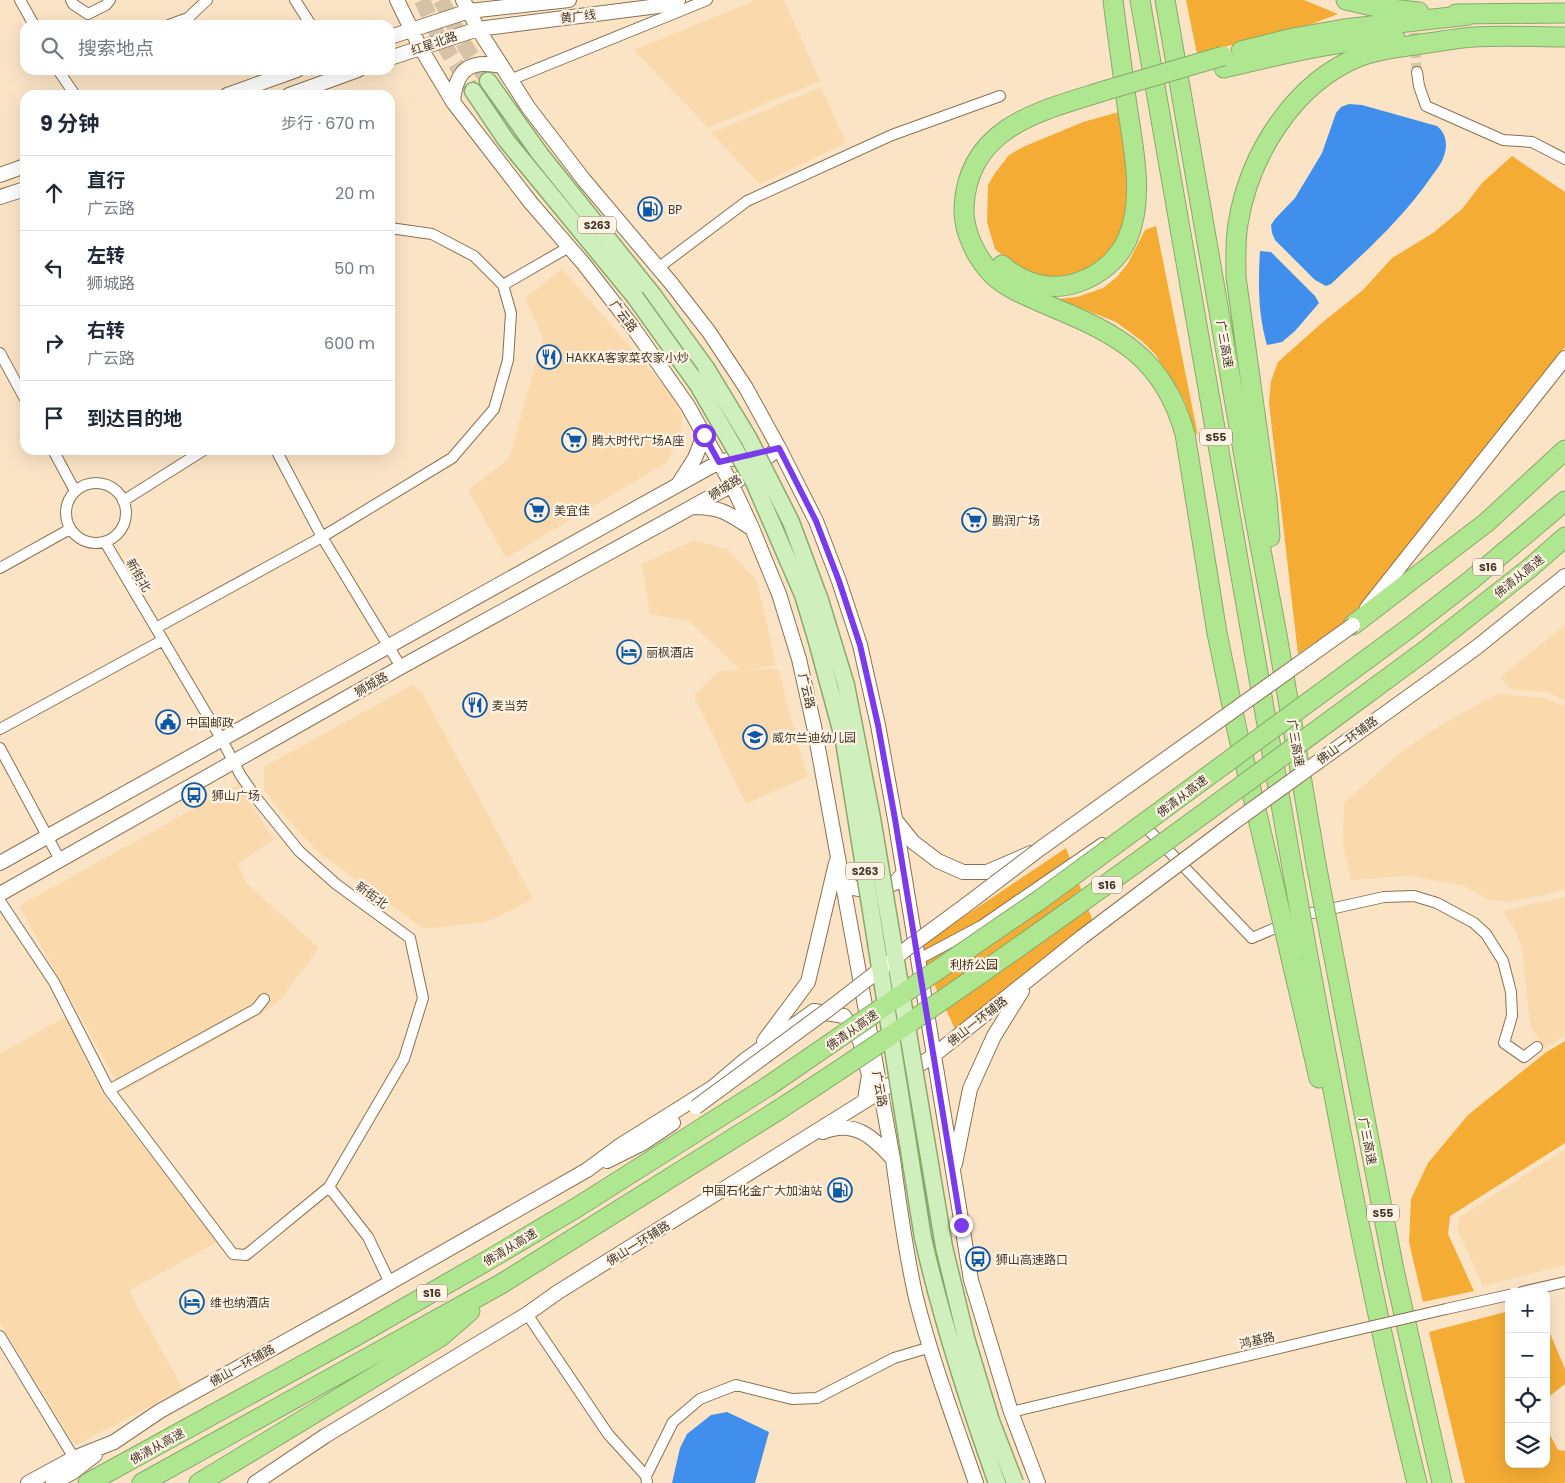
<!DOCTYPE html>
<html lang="zh">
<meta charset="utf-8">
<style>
:root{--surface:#fff;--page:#f6f6f7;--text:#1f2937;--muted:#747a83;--line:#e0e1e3}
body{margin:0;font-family:Poppins,"Noto Sans SC",sans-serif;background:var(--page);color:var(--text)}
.controls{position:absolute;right:15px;bottom:15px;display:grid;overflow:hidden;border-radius:10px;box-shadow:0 5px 20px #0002}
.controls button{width:45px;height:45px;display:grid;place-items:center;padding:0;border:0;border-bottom:1px solid var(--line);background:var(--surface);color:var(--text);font:25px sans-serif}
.stop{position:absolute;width:15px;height:15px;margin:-11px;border:4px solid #7c3aed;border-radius:50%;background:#fff}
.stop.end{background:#7c3aed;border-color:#fff;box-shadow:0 1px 5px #0008}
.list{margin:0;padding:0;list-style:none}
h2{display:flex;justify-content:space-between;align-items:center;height:65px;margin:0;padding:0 20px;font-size:21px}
h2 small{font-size:16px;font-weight:400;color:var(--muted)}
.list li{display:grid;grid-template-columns:32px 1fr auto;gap:15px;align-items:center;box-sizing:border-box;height:75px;padding:0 20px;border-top:1px solid var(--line)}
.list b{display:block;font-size:19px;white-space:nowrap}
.list p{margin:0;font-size:16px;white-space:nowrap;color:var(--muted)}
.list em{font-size:16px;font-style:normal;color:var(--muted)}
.icon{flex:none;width:28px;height:28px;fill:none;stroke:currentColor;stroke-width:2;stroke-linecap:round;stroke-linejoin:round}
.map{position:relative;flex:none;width:1565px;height:1483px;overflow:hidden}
.search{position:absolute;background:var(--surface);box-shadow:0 5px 20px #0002;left:20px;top:20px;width:375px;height:55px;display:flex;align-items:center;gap:12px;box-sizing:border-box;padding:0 18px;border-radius:15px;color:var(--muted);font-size:19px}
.panel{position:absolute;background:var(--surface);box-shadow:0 5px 20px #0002;left:20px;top:90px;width:375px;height:365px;border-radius:15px}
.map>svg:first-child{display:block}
</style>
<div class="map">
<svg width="1565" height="1483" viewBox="0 0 1565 1483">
<rect width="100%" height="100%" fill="#fbe4c6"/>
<path fill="#fad9ad" d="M 756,0 L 784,0 L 820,81 L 708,128 L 634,50 Z
M 821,87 L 846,143 L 760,184 L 711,133 Z
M 562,269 L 675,398 L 682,416 L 680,440 L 666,463 L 506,558 L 468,490 L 509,459 L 543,338 L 525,298 Z
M 695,540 L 728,550 L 757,581 L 776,665 L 748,670 L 778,669 L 807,777 L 746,804 L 694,696 L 719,671 L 740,670 L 689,621 L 650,614 L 642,564 Z
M 1565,625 L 1565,701 L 1546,692 L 1510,689 L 1500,677 Z
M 412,685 L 422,692 L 533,899 L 487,922 L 424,929 L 318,852 L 280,811 L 264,790 L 264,767 Z
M 1497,694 L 1545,698 L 1565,706 L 1565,890 L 1510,902 L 1489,900 L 1461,885 L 1409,876 L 1351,880 L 1343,845 L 1344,803 L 1402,751 L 1442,724 Z
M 238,784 L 274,839 L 238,864 L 246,883 L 319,948 L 281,999 L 260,1015 L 122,1092 L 19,906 Z
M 1565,897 L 1565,1036 L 1544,1048 L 1530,1025 L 1522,948 L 1514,928 L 1503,911 Z
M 65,1017 L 103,1094 L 217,1242 L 129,1291 L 183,1389 L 75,1446 L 0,1323 L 0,1054 Z
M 1565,1149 L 1565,1265 L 1483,1286 L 1458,1231 L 1458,1218 Z"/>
<path fill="#f5ac35" d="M 1186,0 L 1304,0 L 1338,14 L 1312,24 L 1197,54 Z
M 1119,112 L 1123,137 L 1128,181 L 1126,223 L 1115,246 L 1094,266 L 1074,275 L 1054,280 L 1032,273 L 1010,262 L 995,249 L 987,222 L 988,185 L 995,173 L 1009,155 L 1023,147 L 1083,122 Z
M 1512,156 L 1565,192 L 1565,347 L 1351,618 L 1298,654 L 1269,403 L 1271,381 L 1278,362 L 1324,321 L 1363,290 L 1392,258 L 1433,233 L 1462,209 L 1482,183 Z
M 1156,226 L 1198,436 L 1194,430 L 1185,402 L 1155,354 L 1143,342 L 1116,322 L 1083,309 L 1050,300 L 1077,297 L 1103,288 L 1117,277 L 1128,263 L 1145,230 Z
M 1066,848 L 1097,933 L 956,1031 L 917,948 Z
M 1565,1041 L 1565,1143 L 1450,1216 L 1448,1234 L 1474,1291 L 1423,1302 L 1409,1242 L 1411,1199 L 1428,1163 L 1468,1115 L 1545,1053 Z
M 1509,1311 L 1509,1464 L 1546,1464 L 1546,1427 L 1558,1450 L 1565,1451 L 1565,1483 L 1465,1483 L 1429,1332 Z
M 1546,1324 L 1565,1369 L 1565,1384 L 1546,1399 Z"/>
<path fill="#418fec" d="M 1349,104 L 1362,105 L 1437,126 C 1448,135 1448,148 1442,161 C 1439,167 1433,174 1429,180 C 1402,219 1365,252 1331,284 L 1326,286 L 1315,280 L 1275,240 L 1272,233 L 1271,225 L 1275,219 L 1295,198 L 1322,153 L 1336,113 L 1341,107 Z
M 1260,251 L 1271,252 L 1315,296 L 1319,303 L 1295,331 L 1282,342 L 1267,345 C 1258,314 1258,283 1260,251 Z
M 727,1412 L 769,1432 L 755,1483 L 672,1483 L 680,1448 L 687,1434 L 711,1415 Z"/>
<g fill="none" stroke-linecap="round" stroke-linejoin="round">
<path stroke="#d6c2a7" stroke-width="10" stroke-dasharray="10 5" stroke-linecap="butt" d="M 1413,18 L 1417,72"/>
<path stroke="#d6c2a7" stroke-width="16" stroke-dasharray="16 8" stroke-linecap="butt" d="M 422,0 L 437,34 L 473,91
M 441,0 L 465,46 L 488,81"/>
<g stroke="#8b714f" stroke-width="12">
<path id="street" d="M 20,0 L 34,25
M 71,0 L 73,4 L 88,14 L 106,5 L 110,0
M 295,0 L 311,25
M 169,25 L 188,18 L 207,0
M 58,70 L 75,95
M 1417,72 L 1419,86 L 1426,106 L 1503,140 L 1532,142 L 1565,159
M 510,80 L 707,0
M 658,268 L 747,201 L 892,135 L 1000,96
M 503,285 L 569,247
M 0,353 L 25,399
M 53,450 L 75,491
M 276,450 L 322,537 L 401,667
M66 513a30 30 0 1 1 60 0a30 30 0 1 1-60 0Z
M 123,501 L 204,450
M 0,568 L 70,529
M 156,628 L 322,537 L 452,458 L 494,409 L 508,360 L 511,313 L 503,285 L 474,256 L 432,234 L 390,228
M 0,729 L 163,640
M 0,748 L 60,860
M 1141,822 L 1252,938 L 1308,914 L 1384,897 L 1414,896 L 1437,903 L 1474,923 L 1486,934 L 1503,961 L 1511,992 L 1512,1016 L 1504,1043 L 1524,1057 L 1537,1047
M 0,901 L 54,982 L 109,1090 L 233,1254 L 246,1255 L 329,1187 L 404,1059 L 423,998 L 410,938 L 336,884 L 299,851 L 257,799 L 241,776 L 222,740 L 105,542
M 919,959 L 981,926 L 1102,843
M 109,1090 L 256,1009 L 264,999
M 329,1187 L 368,1237 L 390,1283
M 1522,1292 L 1565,1282
M 1446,1309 L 1509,1295
M 527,1314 L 608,1434 L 646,1476 L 647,1483
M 0,1336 L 74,1458
M 1011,1412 L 1330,1336
M 646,1476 L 673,1422 L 700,1399 L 736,1385 L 792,1399 L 817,1398 L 894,1358 L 931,1347"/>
</g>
<g stroke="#8b714f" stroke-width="16">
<path id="secondary" d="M 397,0 L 420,47 L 453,102 L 531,203 L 583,263 L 632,326 L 688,406 L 732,485 L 752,528 L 779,594 L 799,659 L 814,726 L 893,1159 C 899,1204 906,1254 916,1298 C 932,1361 955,1422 976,1483
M 463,0 L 478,29 L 528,107 L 584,180 L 671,283 L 709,332 L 746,388 L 779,448 L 816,521 L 839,581 L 860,645 L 878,725 L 895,819 L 971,1280 L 1011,1412 L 1038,1483
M 390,37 L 469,11 L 569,0
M 390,58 L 478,29 L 666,5 L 678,0
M 227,95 L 297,70
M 289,95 L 358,70
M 453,102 C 456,70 469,59 501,66
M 0,175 L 25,166
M 0,197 L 25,189
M 679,483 L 695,458 L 704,435
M 693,507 C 721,507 728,513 751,528
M 1367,608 L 1565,358
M 1440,674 L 1477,647 L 1565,576
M 897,822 L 913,842 L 938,861 L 963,872 L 987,872 L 1031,853
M 0,863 L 719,462 L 749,455
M 842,876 L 853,888 L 873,891 L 895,883 L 904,873
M 0,894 L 401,667 L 732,485 L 779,448
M 764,1041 L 808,982 L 836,863
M 823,1132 C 854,1119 873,1137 893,1159
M 607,1161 L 643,1143 L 673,1123
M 955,1164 L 970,1089 L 994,1036 L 1022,991
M 28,1483 L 74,1458 L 114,1442 L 160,1411 L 349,1306 L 587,1170 L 621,1145 L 712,1088 L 745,1060 L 814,1011 L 844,1016 L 860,1041 L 869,1075 L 865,1100
M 53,1483 L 73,1472 L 95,1455
M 255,1483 L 325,1436 L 527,1314 L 558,1292 L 881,1091 L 934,1055 L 1082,937"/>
</g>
<g stroke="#89a96c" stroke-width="19">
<path id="primary" d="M 488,81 L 540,154 L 653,295 L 706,368
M 473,91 L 506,140 L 635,297"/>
</g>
<g stroke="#89a96c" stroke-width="21">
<path id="highway" d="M 1140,0 L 1293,873
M 1165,0 L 1253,508 L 1277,635 L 1316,864
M 1346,0 L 1381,8 L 1419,12
M 1456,14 L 1565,13
M 1241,51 L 1293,38 L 1344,29 L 1469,15
M 1224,68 C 1280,55 1337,40 1395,38
M 1107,90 C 1044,110 968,125 964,207 C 963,231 976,258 993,275 C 1009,290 1032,298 1052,307 C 1120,335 1164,359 1185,434 L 1217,633 L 1237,730 L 1276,894
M 1002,265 C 1023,284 1052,292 1079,282 C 1099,275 1118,260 1127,240 C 1146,197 1132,143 1126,98 C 1122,65 1117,33 1113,0
M 1270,537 L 1267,499 L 1236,277 C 1236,259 1235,241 1238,224 C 1249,155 1294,82 1361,56 C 1380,49 1401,47 1421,44 C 1438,42 1456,38 1474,37 C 1504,35 1535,37 1565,37
M 1353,625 L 1487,522 L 1565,450
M 1408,629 L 1470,581 L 1565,501
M 1426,650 L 1531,567 L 1565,537
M 1331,942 L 1394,1270 L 1442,1483
M 1307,951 C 1340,1129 1373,1307 1417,1483
M 1292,962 L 1319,1078
M 88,1483 L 356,1336 L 490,1259 L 576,1208 L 767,1087
M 142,1483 L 501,1284 L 780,1109
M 199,1483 L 440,1337 L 470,1311"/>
</g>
<use href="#street" stroke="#fff" stroke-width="10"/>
<use href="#secondary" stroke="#fff" stroke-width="14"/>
<use href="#primary" stroke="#cff0bc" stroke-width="16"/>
<use href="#highway" stroke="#afe690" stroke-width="19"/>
<g stroke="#8b714f" stroke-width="12" stroke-linecap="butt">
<path id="street-bridge" d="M 1330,1336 L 1446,1309"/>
</g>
<g stroke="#8b714f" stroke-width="16" stroke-linecap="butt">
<path id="secondary-bridge" d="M 1082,937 L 1233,823 L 1440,674
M 696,1107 L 829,1009 L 909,947 L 966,905 L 1041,848 L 1353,625"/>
</g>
<g stroke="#89a96c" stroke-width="19" stroke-linecap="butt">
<path id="primary-bridge" d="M 635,297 L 698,385 L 754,482 L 803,595 L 816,638 L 844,741 L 923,1238 C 942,1322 968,1402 997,1483
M 706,368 L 749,439 L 791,522 L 820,600 L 846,685 L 872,818 L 944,1247 L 966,1338 L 991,1421 L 1015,1483"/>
</g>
<g stroke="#89a96c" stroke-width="21" stroke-linecap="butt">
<path id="highway-bridge" d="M 1107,90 L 1223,56
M 1316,864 L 1331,942
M 1293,873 L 1307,951
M 1276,894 L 1292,962
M 767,1087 L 1041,899 L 1408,629
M 780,1109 C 1002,965 1213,807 1426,650"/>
</g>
<use href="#street-bridge" stroke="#fff" stroke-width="10"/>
<use href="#secondary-bridge" stroke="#fff" stroke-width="14"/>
<use href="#primary-bridge" stroke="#cff0bc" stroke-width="16"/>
<use href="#highway-bridge" stroke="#afe690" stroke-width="19"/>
</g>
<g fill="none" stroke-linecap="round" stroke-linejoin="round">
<path stroke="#7c3aed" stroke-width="6" d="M 704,435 L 719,462 L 779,448 L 816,521 L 839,581 L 860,645 L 878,725 L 895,819 L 961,1225"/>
</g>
<defs>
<g id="fuel-ring" transform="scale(1.25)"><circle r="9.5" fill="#fef3e4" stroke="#0d59a8" stroke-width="1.5"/><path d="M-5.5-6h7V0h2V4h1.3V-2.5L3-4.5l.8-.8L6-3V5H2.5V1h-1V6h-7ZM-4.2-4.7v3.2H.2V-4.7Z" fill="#0d59a8"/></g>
<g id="restaurant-ring" transform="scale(1.25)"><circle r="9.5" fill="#fef3e4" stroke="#0d59a8" stroke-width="1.5"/><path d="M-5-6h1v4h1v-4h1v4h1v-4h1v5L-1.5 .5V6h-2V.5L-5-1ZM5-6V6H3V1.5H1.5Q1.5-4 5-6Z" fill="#0d59a8"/></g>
<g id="supermarket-ring" transform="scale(1.25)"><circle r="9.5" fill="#fef3e4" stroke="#0d59a8" stroke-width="1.5"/><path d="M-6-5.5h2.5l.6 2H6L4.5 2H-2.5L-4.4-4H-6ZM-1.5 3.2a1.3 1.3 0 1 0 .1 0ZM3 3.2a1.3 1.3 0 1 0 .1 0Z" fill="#0d59a8"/></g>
<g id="hotel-ring" transform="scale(1.25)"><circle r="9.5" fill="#fef3e4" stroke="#0d59a8" stroke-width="1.5"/><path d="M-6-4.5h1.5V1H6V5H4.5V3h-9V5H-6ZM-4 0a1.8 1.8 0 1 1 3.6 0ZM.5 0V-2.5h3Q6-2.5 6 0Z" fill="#0d59a8"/></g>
<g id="civic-ring" transform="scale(1.25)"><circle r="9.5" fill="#fef3e4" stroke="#0d59a8" stroke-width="1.5"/><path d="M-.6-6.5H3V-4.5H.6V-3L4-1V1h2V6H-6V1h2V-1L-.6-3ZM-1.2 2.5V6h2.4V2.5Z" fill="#0d59a8"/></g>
<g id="school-ring" transform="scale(1.25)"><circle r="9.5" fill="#fef3e4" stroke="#0d59a8" stroke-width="1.5"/><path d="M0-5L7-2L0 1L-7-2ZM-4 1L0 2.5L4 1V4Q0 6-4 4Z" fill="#0d59a8"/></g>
<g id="bus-ring" transform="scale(1.25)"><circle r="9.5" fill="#fef3e4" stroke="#0d59a8" stroke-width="1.5"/><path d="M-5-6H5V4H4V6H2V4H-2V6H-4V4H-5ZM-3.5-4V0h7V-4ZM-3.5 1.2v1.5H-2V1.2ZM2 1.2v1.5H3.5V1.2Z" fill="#0d59a8"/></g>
</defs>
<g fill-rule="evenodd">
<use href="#fuel-ring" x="650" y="209"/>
<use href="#restaurant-ring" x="549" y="357"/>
<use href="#supermarket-ring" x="574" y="440"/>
<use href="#supermarket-ring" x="537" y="510"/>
<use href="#supermarket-ring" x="974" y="520"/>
<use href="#hotel-ring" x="629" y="652"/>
<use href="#restaurant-ring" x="475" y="705"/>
<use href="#civic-ring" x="168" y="722"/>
<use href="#school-ring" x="755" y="737"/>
<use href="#bus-ring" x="194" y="795"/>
<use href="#fuel-ring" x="840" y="1190"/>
<use href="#bus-ring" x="978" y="1259"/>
<use href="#hotel-ring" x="192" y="1302"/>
</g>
<g text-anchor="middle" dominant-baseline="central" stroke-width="4.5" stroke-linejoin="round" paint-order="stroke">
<g fill="#fef3e4" stroke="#7b7061" stroke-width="1">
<rect x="578" y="216.5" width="38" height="17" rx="4"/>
<rect x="1200" y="428.5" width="32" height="17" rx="4"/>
<rect x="1473" y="558.5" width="30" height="17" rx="4"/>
<rect x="846" y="862.5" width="38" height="17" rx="4"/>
<rect x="1092" y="876.5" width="30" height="17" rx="4"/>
<rect x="1367" y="1204.5" width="32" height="17" rx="4"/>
<rect x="417" y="1284.5" width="30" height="17" rx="4"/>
</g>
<g font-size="11" font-weight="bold" fill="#433829">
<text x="597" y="225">S263</text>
<text x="1216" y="437">S55</text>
<text x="1488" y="567">S16</text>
<text x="865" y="871">S263</text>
<text x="1107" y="885">S16</text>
<text x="1383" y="1213">S55</text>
<text x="432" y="1293">S16</text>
</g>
<g font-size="12" fill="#433829" stroke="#fef3e4">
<text transform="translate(578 16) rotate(-7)">黄广线</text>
<text transform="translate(434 43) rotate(-19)">红星北路</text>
<text transform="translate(624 316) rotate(53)">广云路</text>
<text transform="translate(1225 344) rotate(80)">广三高速</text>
<text transform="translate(725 487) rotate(-32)">狮城路</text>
<text transform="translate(139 575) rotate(60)">新街北</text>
<text transform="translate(1519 576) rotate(-39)">佛清从高速</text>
<text transform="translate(371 684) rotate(-30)">狮城路</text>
<text transform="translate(807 691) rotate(77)">广云路</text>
<text transform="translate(1347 740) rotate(-36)">佛山一环辅路</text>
<text transform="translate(1296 743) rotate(80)">广三高速</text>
<text transform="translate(1182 796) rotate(-37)">佛清从高速</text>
<text transform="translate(372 895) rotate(36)">新街北</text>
<text transform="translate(977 1021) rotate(-38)">佛山一环辅路</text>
<text transform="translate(852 1030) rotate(-35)">佛清从高速</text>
<text transform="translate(880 1089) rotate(80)">广云路</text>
<text transform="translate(1368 1141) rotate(79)">广三高速</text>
<text transform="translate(638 1243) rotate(-32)">佛山一环辅路</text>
<text transform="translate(510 1247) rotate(-31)">佛清从高速</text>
<text transform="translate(1257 1340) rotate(-13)">鸿基路</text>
<text transform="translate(242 1365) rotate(-29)">佛山一环辅路</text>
<text transform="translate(157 1446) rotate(-29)">佛清从高速</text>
</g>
<g font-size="12" fill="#433829" stroke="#fef3e4" text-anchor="start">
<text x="668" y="209">BP</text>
<text x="566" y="357">HAKKA客家菜农家小炒</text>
<text x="592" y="440">腾大时代广场A座</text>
<text x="554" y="510">美宜佳</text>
<text x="992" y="520">鹏润广场</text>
<text x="646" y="652">丽枫酒店</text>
<text x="492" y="705">麦当劳</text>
<text x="186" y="722">中国邮政</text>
<text x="772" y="737">威尔兰迪幼儿园</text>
<text x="212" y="795">狮山广场</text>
<text x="822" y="1190" text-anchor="end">中国石化金广大加油站</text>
<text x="996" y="1259">狮山高速路口</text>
<text x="210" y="1302">维也纳酒店</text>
</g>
<g font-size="12" fill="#3a2c18" stroke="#fef3e4">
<text x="974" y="964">利桥公园</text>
</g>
</g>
</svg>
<div class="controls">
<button>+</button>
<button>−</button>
<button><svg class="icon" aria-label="locate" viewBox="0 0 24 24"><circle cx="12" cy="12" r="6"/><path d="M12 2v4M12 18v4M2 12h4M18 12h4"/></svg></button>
<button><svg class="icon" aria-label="layers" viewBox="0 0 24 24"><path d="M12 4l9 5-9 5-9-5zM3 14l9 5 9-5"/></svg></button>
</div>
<div class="stop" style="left:704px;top:435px"></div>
<div class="stop end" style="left:961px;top:1225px"></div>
<div class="search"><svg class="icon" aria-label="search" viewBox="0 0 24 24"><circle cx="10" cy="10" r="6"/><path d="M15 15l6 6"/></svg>搜索地点</div>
<section class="panel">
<h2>9 分钟<small>步行 · 670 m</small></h2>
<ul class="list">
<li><svg class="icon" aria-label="ahead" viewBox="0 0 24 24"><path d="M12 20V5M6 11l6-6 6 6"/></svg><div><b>直行</b><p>广云路</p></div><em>20 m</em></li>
<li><svg class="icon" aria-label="left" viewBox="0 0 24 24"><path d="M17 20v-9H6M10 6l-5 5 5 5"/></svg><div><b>左转</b><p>狮城路</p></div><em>50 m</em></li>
<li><svg class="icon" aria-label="right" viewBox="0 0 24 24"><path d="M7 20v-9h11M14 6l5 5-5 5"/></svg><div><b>右转</b><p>广云路</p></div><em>600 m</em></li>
<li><svg class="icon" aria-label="arrive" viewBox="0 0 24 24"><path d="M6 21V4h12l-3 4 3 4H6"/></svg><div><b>到达目的地</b></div></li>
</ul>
</section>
</div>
